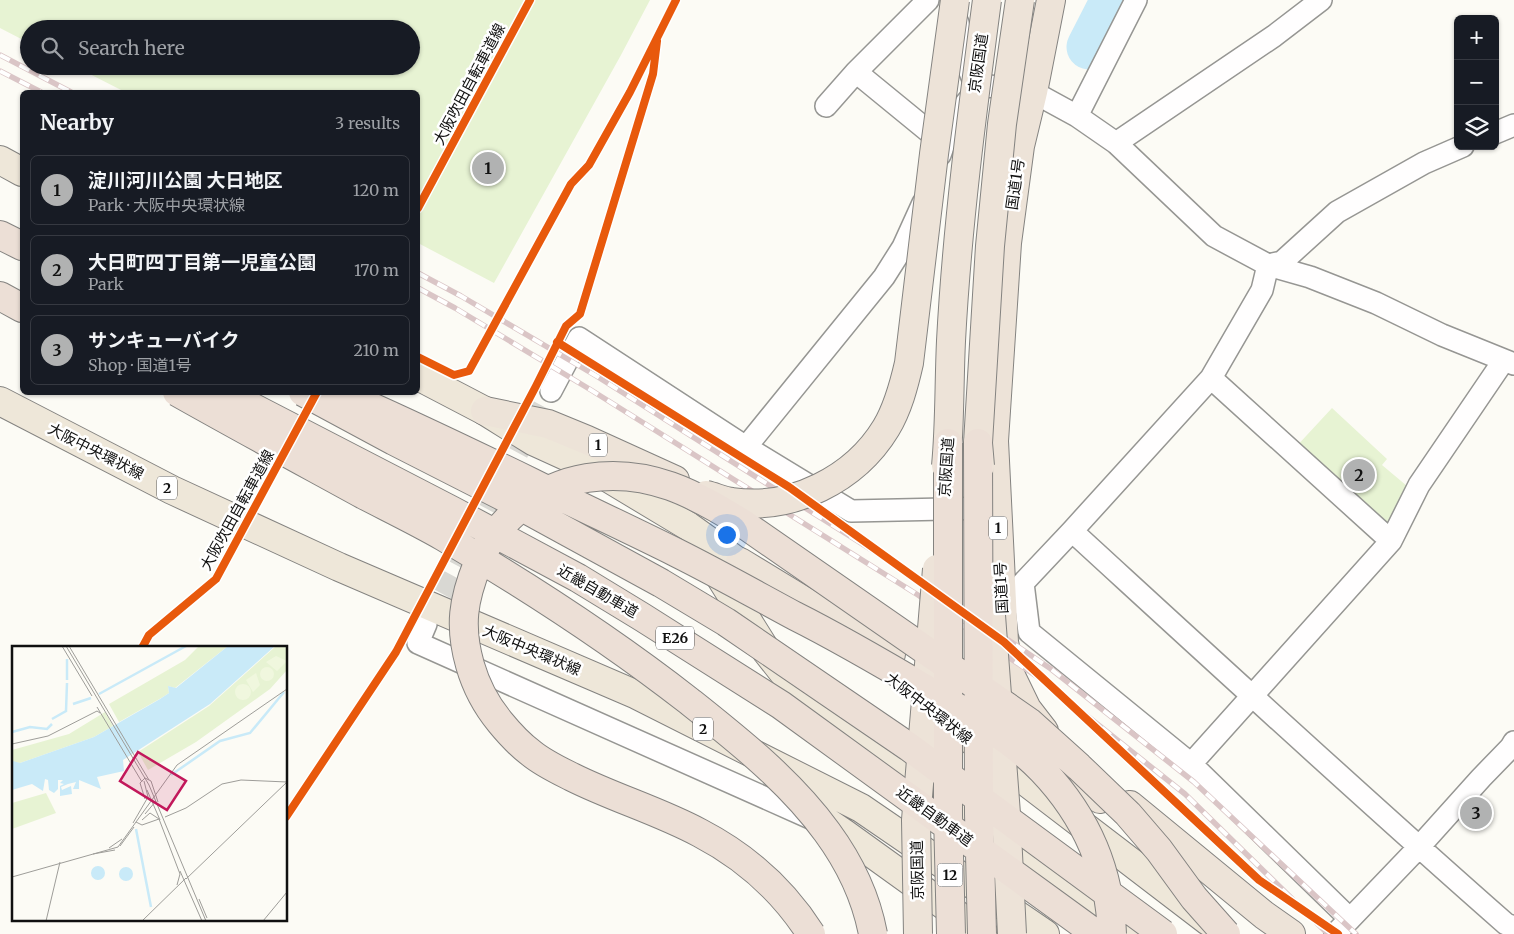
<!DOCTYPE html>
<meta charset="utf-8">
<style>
:root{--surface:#171b24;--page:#242831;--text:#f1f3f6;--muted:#9ea1a6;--line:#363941;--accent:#b1b2b2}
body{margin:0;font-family:Merriweather,"Noto Sans JP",serif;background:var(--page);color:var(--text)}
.controls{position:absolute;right:15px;top:15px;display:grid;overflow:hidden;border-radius:8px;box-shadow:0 1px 4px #0004}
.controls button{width:45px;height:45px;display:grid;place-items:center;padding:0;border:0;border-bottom:1px solid var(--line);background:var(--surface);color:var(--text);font:25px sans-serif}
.you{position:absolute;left:726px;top:534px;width:18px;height:18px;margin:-12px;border:4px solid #fff;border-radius:50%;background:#1a73e8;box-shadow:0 0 0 8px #1a73e833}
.badge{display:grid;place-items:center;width:32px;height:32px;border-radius:50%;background:var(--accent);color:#111;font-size:16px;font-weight:700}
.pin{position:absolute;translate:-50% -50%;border:2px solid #fff;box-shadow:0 1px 5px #0006}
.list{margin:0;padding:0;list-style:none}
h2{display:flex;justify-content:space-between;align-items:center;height:65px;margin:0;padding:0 20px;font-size:21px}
h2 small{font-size:16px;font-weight:400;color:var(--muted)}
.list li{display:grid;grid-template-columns:32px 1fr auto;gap:15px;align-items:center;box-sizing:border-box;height:70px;margin:0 10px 10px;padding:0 10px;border:1px solid var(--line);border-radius:8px}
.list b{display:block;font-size:19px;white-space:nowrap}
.list p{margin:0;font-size:16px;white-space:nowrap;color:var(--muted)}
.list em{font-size:16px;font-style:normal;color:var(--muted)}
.icon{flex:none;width:28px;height:28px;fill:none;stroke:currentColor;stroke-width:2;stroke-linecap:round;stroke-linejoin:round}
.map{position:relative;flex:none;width:1514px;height:934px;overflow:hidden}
.search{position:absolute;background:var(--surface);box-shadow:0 1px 4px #0004;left:20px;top:20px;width:400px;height:55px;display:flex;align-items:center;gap:12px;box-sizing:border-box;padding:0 18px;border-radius:28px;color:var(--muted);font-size:19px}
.panel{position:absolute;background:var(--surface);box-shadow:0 1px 4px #0004;left:20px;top:90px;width:400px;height:305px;border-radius:8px}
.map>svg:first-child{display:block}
</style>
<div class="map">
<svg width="1514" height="934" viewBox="0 0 1514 934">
<rect width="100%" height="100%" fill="#fcfbf5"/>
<path fill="#e7f3d3" d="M 0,0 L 650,0 L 621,55 L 494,283 L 418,243 L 418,92 L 125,92 L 74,66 L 411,66 L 411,29 L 29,29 L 29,43 L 0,28 Z
M 1332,408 L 1387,459 L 1382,465 L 1407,486 L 1390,527 L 1294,449 Z"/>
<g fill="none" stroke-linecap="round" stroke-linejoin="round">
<path stroke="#c9eaf8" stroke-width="45" d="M 1089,47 L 1113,0"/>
<path stroke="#d9d8d3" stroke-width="21" stroke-dasharray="21 11" stroke-linecap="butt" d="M 427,622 L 551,391"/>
<g stroke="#969693" stroke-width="24">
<path id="minor" d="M 955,18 L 958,23 L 967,65 L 975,84
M 856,72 L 944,144
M 826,106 L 856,72 L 928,0
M 1077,116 L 1136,0
M 1495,133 L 1514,125
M 1116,143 L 1274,36 L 1321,0
M 940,155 L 944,144 L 966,103 L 978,89 L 989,86 L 1033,92 L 1077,116 L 1116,143 L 1214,236 L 1268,265 L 1310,277 L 1376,303 L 1442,335 L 1514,364
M 1268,265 L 1262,290 L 1211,378 L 1072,531 L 1023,583 L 1029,632 L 1191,764 L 1350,919 L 1335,934
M 1268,265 L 1282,262 L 1337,212 L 1424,163 L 1463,146
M 1211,378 L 1391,541 L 1419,485 L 1504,360
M 551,391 L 579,338 L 746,447 L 851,511 L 992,508
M 746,447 L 884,277 L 903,247 L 923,203
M 1072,531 C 1216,663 1359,795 1506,924 L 1514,927
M 426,624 L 418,643 L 817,821
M 1191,764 L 1391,541
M 1350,919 L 1419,847 L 1481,778 L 1511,747 L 1514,742"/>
</g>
<g stroke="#848380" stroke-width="30">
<path id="primary" d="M 0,160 L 22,172
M 418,376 L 485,411 L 533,441 L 590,467 L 688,526 L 759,577
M 0,401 L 172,490 L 339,567 L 637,695 L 861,808 L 1045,934
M 714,567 L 767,652 L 797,690 L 832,722 L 1128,934
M 932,710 L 1208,921
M 814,813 L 845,834 L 984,934"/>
</g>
<g stroke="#848380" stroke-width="30">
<path id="trunk" d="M 485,411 L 548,424 L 587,440 L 675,480
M 740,562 L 891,654
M 1044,731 L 1027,709 L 1011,676 L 1004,642 L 994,441 L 1007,243 L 1020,146 L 1033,92 L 1051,0
M 1031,750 L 1100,799
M 1130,805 L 1264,915 L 1291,934"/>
</g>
<g stroke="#848380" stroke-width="30">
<path id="motorway" d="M 0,235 L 22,246
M 0,296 L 22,308"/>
</g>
<use href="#minor" stroke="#fffefe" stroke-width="21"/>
<use href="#primary" stroke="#eee7d9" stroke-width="28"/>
<use href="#trunk" stroke="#ede3d8" stroke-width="28"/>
<use href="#motorway" stroke="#ecdfd6" stroke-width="28"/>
<g stroke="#dac5c6" stroke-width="5.5">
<path id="rail" d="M 0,55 L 71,92
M 0,71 L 41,92
M 418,273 L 461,296 L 598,377 L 924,583 L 1051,669 L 1194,782 L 1356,934
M 418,288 L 455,308 L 591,390 L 918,595 L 1042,680 L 1185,794 L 1328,934"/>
</g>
<use href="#rail" stroke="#fff" stroke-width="4" stroke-dasharray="11" stroke-linecap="butt"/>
<g stroke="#848380" stroke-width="30" stroke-linecap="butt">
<path id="trunk-bridge" d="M 946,466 C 950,425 949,383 951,341 C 957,227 972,113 987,0
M 980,466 L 978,443 L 990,246 L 1002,124 L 1020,0
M 706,495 C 715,497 723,501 732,502 C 792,511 855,479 886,428 C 898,408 904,385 909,363 L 934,154 L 955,0
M 989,589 L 1006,814 L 1012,934
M 918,934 L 916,820 L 937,569"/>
</g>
<g stroke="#848380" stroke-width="30" stroke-linecap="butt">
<path id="motorway-bridge" d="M 177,392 C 239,427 302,461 364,495 C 391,509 418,522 444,537 C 529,587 612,641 689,701 C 738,740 790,781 827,832 C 849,862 866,897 873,934
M 223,392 L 453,511 L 578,578 L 642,617 L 781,705 L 1096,934
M 303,392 L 394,441 L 502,496 L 661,583 L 726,622 L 909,747 L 1163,934
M 338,392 C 403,420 467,451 531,482 C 579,506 629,529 677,553 C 717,573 756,595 795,616 C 841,639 885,665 929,691 C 968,714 1010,737 1042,770 C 1086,816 1110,870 1112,934
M 948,443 L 948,815 L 951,934
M 978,443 L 979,814 L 982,934
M 811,934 C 783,890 746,857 700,833 C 659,811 614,798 572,777 C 558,770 543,763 531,753 C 519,744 509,733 500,722 C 486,705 476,686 470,665 C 459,626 463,600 478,563 C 497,519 539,486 587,478 C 649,468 695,494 745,525 L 1029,722 L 1079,767 L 1128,814 L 1159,850 L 1194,898 L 1226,934"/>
</g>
<use href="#trunk-bridge" stroke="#ede3d8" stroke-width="28"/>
<use href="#motorway-bridge" stroke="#ecdfd6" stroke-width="28"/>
<g stroke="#fff" stroke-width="11">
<path id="cycleway" d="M 418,208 L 530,0
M 557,342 L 789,487 L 1004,642 L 1259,880 L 1338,934
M 418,357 L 454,375 L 469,371 L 571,184 L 589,165 L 630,92 L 676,0
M 142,648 L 149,635 L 216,579 L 317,392
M 286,817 L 396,652 L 536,386 L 566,326 L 580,314 L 653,74 L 657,41"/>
</g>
<use href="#cycleway" stroke="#e8590c" stroke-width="8"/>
</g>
<g text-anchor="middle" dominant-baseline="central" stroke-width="5" stroke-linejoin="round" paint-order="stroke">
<g fill="#fff" stroke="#585858" stroke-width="1">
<rect x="589" y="433.5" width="18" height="23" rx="4"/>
<rect x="157" y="476.5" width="20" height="23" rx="4"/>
<rect x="989" y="516.5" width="18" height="23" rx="4"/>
<rect x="656" y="626.5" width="38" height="23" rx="4"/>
<rect x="693" y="717.5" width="20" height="23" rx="4"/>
<rect x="937.5" y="863.5" width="25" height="23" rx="4"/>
</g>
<g font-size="14" font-weight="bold" fill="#101010">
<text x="598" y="445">1</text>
<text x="167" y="488">2</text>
<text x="998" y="528">1</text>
<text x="675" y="638">E26</text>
<text x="703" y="729">2</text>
<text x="950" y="875">12</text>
</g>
<g font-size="15" fill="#101010" stroke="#fff">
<text transform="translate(978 63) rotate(-82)">京阪国道</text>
<text transform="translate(469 84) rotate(-62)">大阪吹田自転車道線</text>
<text transform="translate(1015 184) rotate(-82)">国道1号</text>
<text transform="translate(96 451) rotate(27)">大阪中央環状線</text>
<text transform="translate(946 467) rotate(-86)">京阪国道</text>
<text transform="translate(237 510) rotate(-61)">大阪吹田自転車道線</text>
<text transform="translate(1001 588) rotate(-93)">国道1号</text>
<text transform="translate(598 591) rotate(30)">近畿自動車道</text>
<text transform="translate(532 650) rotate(23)">大阪中央環状線</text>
<text transform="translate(929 708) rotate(38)">大阪中央環状線</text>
<text transform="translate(935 816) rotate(36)">近畿自動車道</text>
<text transform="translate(917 870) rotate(-91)">京阪国道</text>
</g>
</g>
<g transform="translate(12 646)">
<rect width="275" height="275" fill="#fcfbf5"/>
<path d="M 187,0 L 216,0 L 163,42 L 156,40 L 157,47 L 151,51 L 107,76 L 97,58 L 173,14 ZM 264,0 L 275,0 L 275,24 L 258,43 L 184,96 L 136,124 L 126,106 L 197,60 ZM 93,66 L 101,80 L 82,91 L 8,117 L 0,116 L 0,104 L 57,88 ZM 34,147 L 44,167 L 0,183 L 0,157 Z" fill="#e7f3d3"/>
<path d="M 264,10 L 275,15 L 265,25 L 254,16 ZM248 28a7 7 0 1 1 14 0a7 7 0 1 1-14 0ZM 244,27 L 248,39 L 241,46 L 234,34 ZM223 46a8 8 0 1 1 16 0a8 8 0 1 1-16 0Z" fill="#f0f7de"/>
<path d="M 216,0 L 263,0 L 198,58 L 111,114 L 112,125 L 85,131 L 89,143 L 67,134 L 67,143 L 61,143 L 64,136 L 56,138 L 49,141 L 50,144 L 59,140 L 60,148 L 48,150 L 48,140 L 52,138 L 48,137 L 51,134 L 46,134 L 46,143 L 42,147 L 37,144 L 36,134 L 33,133 L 31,145 L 20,138 L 0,144 L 1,115 L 8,117 L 82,91 L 148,53 L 157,47 L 156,40 L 164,42 ZM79 227a7 7 0 1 1 14 0a7 7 0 1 1-14 0ZM107 228a7 7 0 1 1 14 0a7 7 0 1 1-14 0Z" fill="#c9eaf8"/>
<path fill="none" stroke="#c9eaf8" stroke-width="2.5" d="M 55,34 L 55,13M 87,48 L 174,0M 61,58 L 79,52M 40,73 L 54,65 L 55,37M 0,86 L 18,81 L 35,83 L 40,78M 159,129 L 208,95 L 238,87 L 272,46M 124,183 L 139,261"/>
<path fill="none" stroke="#9e9d99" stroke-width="1" d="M 50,0 L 80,50M 54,0 L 137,139 L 194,275M 57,0 L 137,134M 85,61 L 130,136M 0,98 L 36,90 L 85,65 L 88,67M 135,144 L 148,174M 133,153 L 128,137 L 133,132 L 139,135 L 146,156M 133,168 L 144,155M 153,171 L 174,162 L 210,138 L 229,134 L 275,136M 147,173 L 168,228 L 165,239M 130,174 L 138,167 L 147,173M 124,176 L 130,179 L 147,173M 121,177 L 136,151 L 132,135M 108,200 L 122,181M 97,202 L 110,193M 81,208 L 103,204M 168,225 L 190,275M 0,231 L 106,201 L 165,119 L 275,43M 174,233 L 275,136M 187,253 L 195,272M 34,275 L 48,216M 130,275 L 174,232M 251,275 L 275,246"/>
<path fill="#c2185b" fill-opacity="0.15" stroke="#c2185b" stroke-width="2.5" d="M 126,106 L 174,135 L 155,164 L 108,135 Z"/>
<rect width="275" height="275" fill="none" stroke="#101010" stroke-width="2.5"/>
</g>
</svg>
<div class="controls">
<button>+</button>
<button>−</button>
<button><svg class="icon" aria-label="layers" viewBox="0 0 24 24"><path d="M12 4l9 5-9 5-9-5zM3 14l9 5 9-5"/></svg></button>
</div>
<div class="you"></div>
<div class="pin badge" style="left:488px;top:168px">1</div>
<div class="pin badge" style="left:1359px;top:475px">2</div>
<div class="pin badge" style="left:1476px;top:813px">3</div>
<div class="search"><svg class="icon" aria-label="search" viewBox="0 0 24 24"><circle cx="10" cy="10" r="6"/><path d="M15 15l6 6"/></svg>Search here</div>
<section class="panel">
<h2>Nearby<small>3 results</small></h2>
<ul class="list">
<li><span class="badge">1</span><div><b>淀川河川公園 大日地区</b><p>Park · 大阪中央環状線</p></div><em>120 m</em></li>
<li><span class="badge">2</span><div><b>大日町四丁目第一児童公園</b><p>Park</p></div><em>170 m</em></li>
<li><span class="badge">3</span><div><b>サンキューバイク</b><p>Shop · 国道1号</p></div><em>210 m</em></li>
</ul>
</section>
</div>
